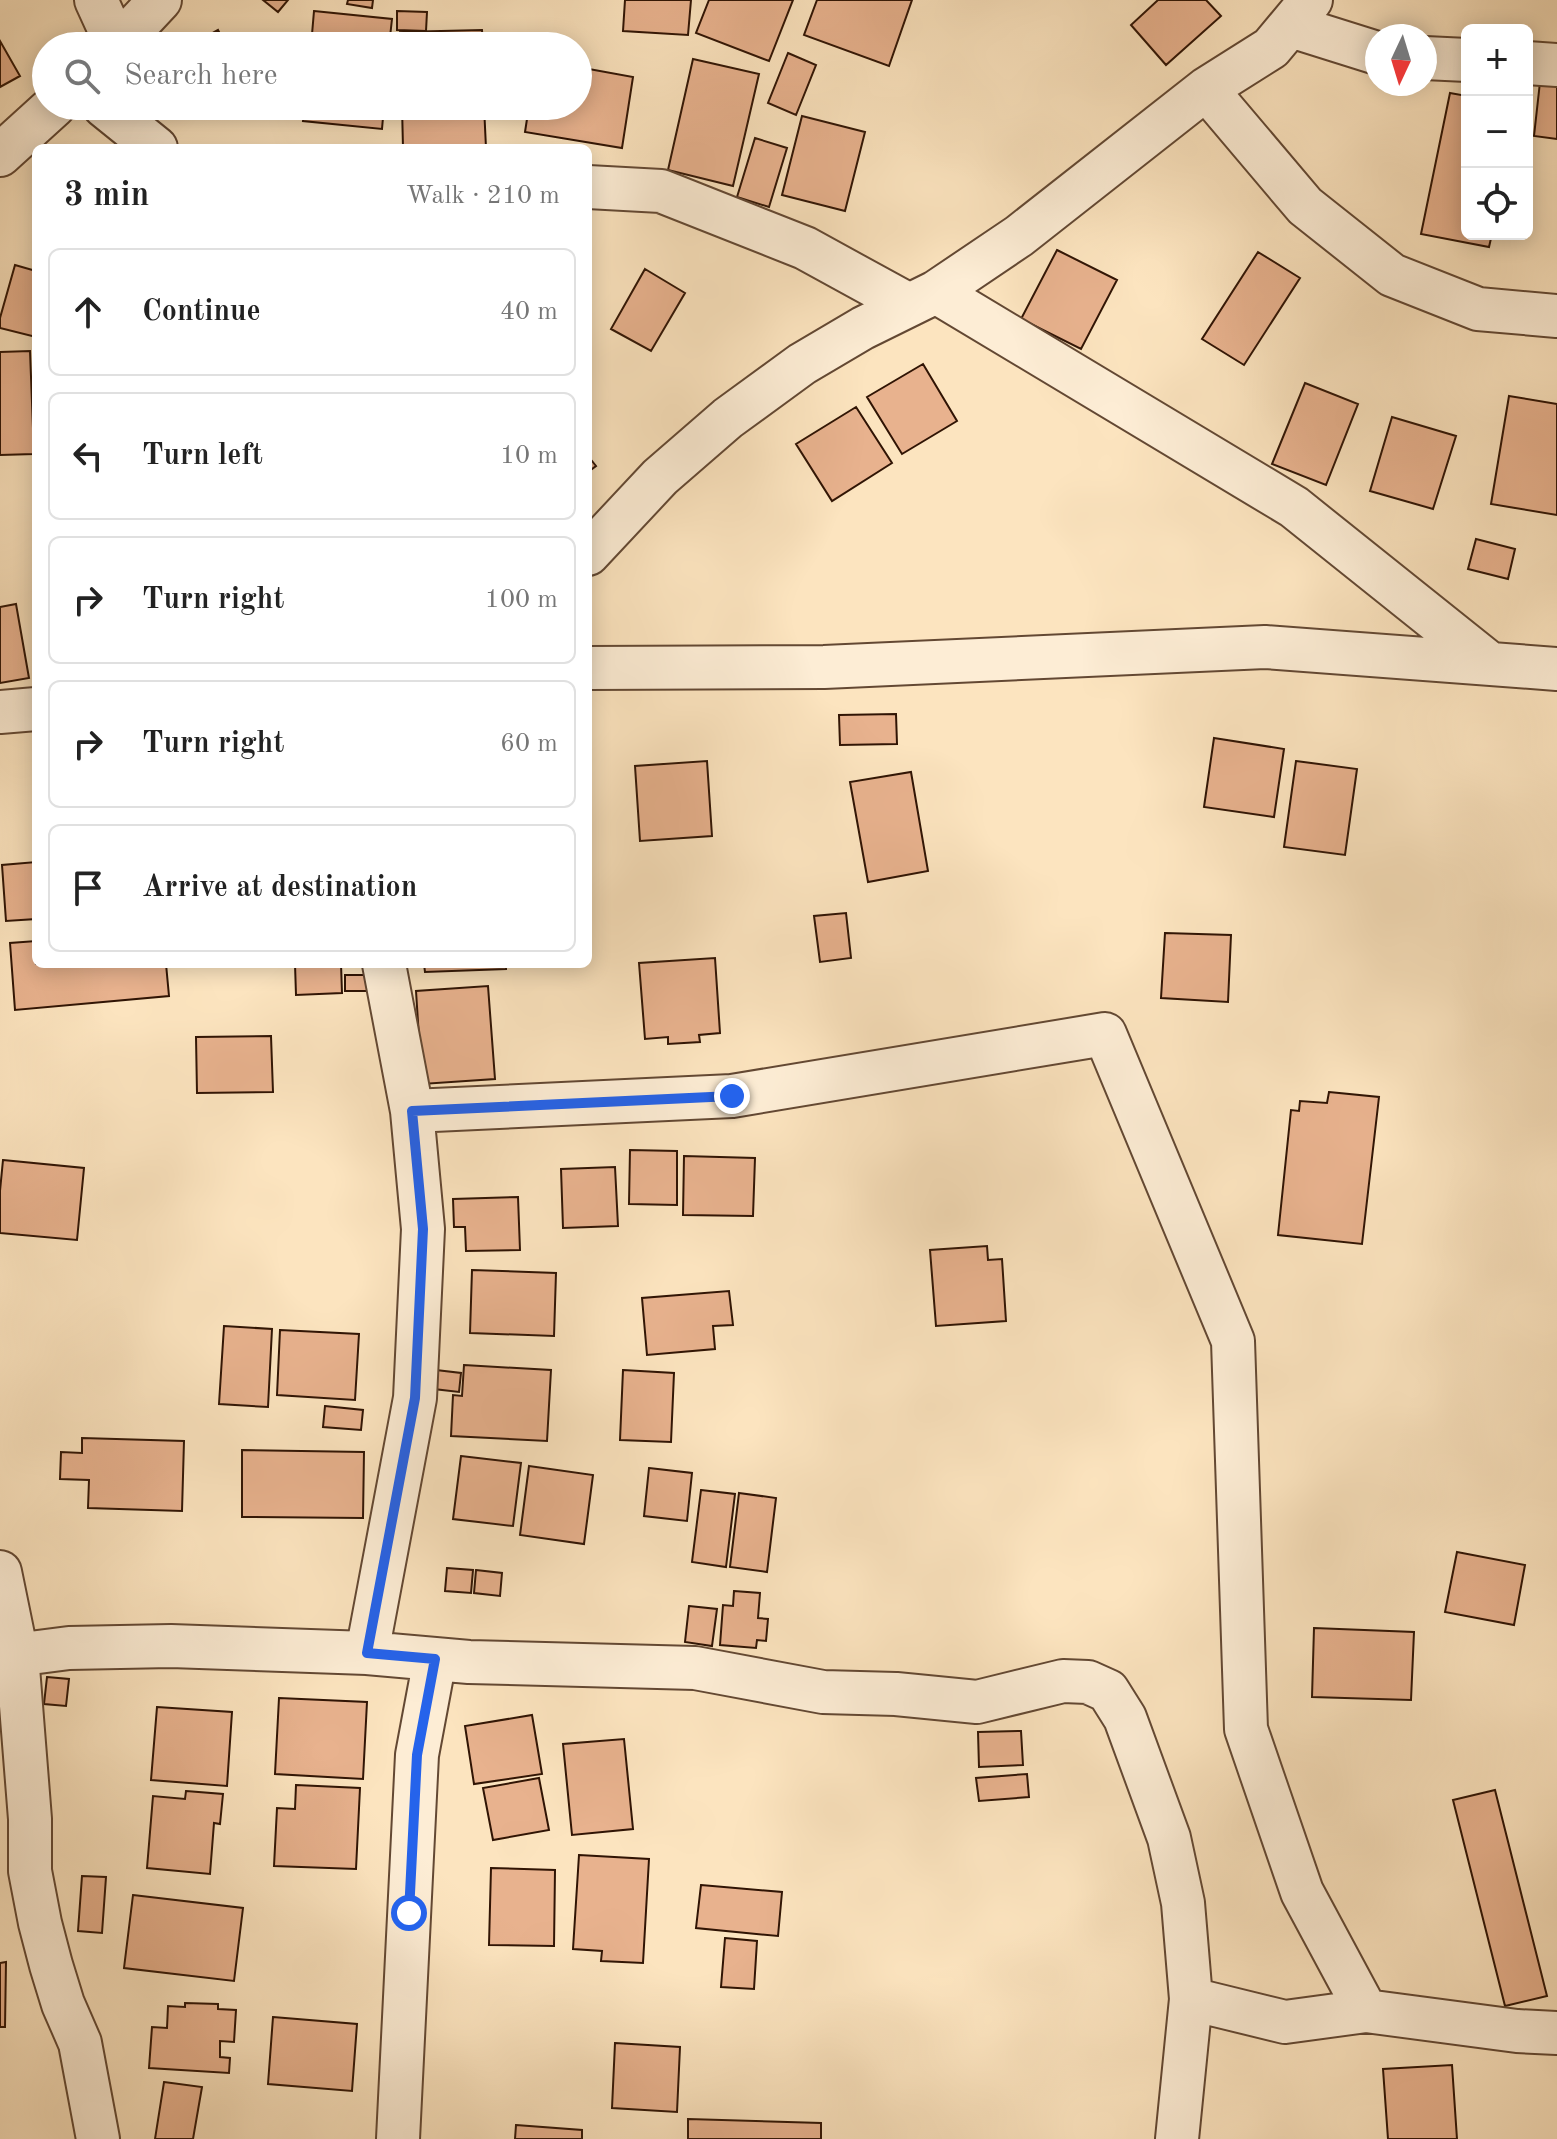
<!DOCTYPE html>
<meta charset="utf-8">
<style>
:root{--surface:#fff;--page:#f6f6f6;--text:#222;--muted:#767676;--line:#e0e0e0}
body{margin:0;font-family:"Old Standard TT",serif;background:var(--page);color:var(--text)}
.controls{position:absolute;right:24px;top:24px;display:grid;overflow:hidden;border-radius:12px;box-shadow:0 4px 20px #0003}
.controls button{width:72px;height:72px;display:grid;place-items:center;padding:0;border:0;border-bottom:2px solid var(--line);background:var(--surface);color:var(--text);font:40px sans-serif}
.compass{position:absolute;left:1365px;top:24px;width:72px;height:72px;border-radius:50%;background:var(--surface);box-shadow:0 4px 20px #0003;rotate:184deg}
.stop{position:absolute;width:24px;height:24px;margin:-18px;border:6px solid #2563eb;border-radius:50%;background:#fff}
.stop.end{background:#2563eb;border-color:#fff;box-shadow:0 2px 8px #0008}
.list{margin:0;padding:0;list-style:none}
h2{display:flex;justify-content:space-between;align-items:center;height:104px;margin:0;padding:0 32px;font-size:34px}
h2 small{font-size:26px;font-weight:400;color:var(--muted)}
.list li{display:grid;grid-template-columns:52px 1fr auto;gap:24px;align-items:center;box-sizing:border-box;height:128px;margin:0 16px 16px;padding:0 16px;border:2px solid var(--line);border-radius:12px}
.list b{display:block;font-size:30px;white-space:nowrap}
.list em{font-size:26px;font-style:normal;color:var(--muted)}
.icon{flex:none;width:44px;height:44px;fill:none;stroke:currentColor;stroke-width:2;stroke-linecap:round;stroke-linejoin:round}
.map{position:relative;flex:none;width:1557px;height:2139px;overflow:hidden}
.search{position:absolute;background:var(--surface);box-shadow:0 4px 20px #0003;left:32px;top:32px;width:560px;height:88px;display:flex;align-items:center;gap:20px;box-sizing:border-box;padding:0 28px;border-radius:44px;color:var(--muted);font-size:30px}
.panel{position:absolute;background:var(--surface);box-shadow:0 4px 20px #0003;left:32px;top:144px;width:560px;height:824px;border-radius:12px}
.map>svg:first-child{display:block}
</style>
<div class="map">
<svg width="1557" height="2139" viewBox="0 0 1557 2139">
<rect width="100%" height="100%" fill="#fce4bf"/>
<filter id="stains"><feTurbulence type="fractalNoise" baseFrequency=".0025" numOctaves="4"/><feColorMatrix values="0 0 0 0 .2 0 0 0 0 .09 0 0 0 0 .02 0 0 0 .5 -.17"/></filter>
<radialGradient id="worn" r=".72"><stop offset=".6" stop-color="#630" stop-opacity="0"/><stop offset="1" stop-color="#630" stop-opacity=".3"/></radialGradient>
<path fill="#e8b28e" stroke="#301404" stroke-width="2" d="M 263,0 L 288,0 L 278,12 Z
M 348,0 L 373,0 L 372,8 L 347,4 Z
M 625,0 L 691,0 L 688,35 L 623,31 Z
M 709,0 L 793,0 L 769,61 L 696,33 Z
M 817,0 L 912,0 L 889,66 L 804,35 Z
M 1158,0 L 1206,0 L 1221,16 L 1166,65 L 1131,25 Z
M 314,11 L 392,19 L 389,46 L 311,46 Z
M 397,11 L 427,12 L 426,31 L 397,30 Z
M 218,30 L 226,46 L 206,46 L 202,39 Z
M 482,30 L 483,46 L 400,46 L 400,32 Z
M 0,41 L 20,76 L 0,87 Z
M 788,53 L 816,65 L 796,115 L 768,103 Z
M 693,59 L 759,74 L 733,186 L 668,170 Z
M 578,67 L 633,77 L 622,148 L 525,132 L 529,106 L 578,106 Z
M 1540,82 L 1557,84 L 1557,139 L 1534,136 Z
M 1450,93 L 1467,96 L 1467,234 L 1492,234 L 1489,247 L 1421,234 Z
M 305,106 L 384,106 L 382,129 L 303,121 Z
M 402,106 L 484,106 L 486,148 L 403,148 Z
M 802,116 L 865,132 L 845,211 L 782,195 Z
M 755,138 L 787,148 L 769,207 L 737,197 Z
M 1057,250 L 1117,280 L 1081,349 L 1021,319 Z
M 1258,252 L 1300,278 L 1244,365 L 1202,339 Z
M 15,265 L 36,271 L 36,337 L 0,328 L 0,318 Z
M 645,269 L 685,293 L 651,351 L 611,329 Z
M 30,351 L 34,454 L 0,455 L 0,352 Z
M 923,364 L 957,421 L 902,454 L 867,397 Z
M 1305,383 L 1358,404 L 1326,485 L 1272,464 Z
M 1509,396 L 1557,404 L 1557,515 L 1491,504 Z
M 856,407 L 892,463 L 832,501 L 796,444 Z
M 1392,417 L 1456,436 L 1433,509 L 1370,491 Z
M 588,456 L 596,466 L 588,472 Z
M 1476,539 L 1515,549 L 1508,579 L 1468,569 Z
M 16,604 L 29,678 L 0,683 L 0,607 Z
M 896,714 L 897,744 L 840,745 L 839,715 Z
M 1214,738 L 1284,749 L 1274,817 L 1204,807 Z
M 707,761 L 712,836 L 640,841 L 635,766 Z
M 1296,761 L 1357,769 L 1345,855 L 1284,847 Z
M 911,772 L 928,871 L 868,882 L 850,782 Z
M 36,862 L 36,919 L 6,921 L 2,865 Z
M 846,913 L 851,958 L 820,962 L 814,916 Z
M 1165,933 L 1231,935 L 1228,1002 L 1161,998 Z
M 36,941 L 36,964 L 166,964 L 169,996 L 15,1010 L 10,943 Z
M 715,958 L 720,1033 L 699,1035 L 700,1042 L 668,1044 L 668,1037 L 645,1039 L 639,963 Z
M 295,964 L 341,964 L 342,993 L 296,995 Z
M 424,964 L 506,964 L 506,969 L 425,972 Z
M 345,975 L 367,975 L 367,991 L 345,991 Z
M 488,986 L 495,1079 L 422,1084 L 416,991 Z
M 271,1036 L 273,1092 L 197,1093 L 196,1037 Z
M 1329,1092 L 1379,1097 L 1362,1244 L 1278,1235 L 1291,1110 L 1299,1111 L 1300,1101 L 1327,1103 Z
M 630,1150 L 677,1151 L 677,1205 L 629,1204 Z
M 684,1156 L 755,1158 L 753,1216 L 683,1215 Z
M 3,1160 L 84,1168 L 77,1240 L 0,1233 L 0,1191 Z
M 615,1167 L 618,1226 L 563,1228 L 561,1169 Z
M 518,1197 L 520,1250 L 466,1251 L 465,1227 L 454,1227 L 453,1199 Z
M 987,1246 L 988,1260 L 1002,1259 L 1006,1321 L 936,1326 L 930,1250 Z
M 472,1270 L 556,1273 L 554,1336 L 470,1333 Z
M 729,1291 L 733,1325 L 713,1326 L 715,1349 L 647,1355 L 642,1298 Z
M 224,1326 L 272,1329 L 268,1407 L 219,1404 Z
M 280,1330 L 359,1334 L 355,1400 L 277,1395 Z
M 464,1365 L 551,1370 L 547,1441 L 451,1436 L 453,1395 L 462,1396 Z
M 436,1370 L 461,1373 L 459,1392 L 434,1389 Z
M 623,1370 L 674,1373 L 671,1442 L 620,1440 Z
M 325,1406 L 363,1410 L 361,1430 L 323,1427 Z
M 82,1438 L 184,1441 L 182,1511 L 88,1508 L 89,1480 L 60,1479 L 61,1452 L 82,1453 Z
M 242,1450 L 364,1452 L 363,1518 L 242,1517 Z
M 461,1456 L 521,1463 L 513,1526 L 453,1519 Z
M 529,1466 L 593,1475 L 584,1544 L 520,1535 Z
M 649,1468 L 692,1473 L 687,1521 L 644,1516 Z
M 701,1490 L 735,1494 L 726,1567 L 692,1562 Z
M 739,1493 L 776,1498 L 767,1572 L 730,1567 Z
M 1457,1552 L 1525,1565 L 1514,1625 L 1445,1612 Z
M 447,1568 L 473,1570 L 471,1593 L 445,1591 Z
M 476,1570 L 502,1573 L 500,1596 L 474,1593 Z
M 734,1591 L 760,1593 L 758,1618 L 768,1619 L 766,1641 L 757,1640 L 756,1648 L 720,1645 L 723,1605 L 733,1606 Z
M 689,1606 L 717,1609 L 712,1646 L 685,1642 Z
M 1314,1628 L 1414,1632 L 1411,1700 L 1312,1697 Z
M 47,1677 L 69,1679 L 66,1706 L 44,1704 Z
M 279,1698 L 367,1702 L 363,1779 L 275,1774 Z
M 157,1707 L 232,1712 L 227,1786 L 151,1780 Z
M 532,1715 L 542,1774 L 474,1784 L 465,1726 Z
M 1021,1731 L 1023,1765 L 979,1767 L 978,1732 Z
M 624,1739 L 633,1829 L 572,1835 L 563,1744 Z
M 1027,1774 L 1029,1797 L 979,1801 L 976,1778 Z
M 539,1778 L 549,1830 L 493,1840 L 483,1788 Z
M 296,1785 L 360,1788 L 356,1869 L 274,1866 L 277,1808 L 295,1809 Z
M 1495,1790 L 1547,1996 L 1505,2006 L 1453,1800 Z
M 186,1791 L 223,1794 L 220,1824 L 214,1823 L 210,1874 L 147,1868 L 153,1796 L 185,1799 Z
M 579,1855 L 649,1859 L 643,1963 L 601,1961 L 602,1951 L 573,1949 Z
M 491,1868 L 555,1870 L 554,1946 L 489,1945 Z
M 82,1876 L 106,1877 L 102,1933 L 78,1931 Z
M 701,1885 L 782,1892 L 778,1936 L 696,1928 Z
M 133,1895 L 243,1908 L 234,1981 L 124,1968 Z
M 725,1938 L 757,1941 L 754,1989 L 721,1987 Z
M 6,1962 L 5,2027 L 0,2027 L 0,1963 Z
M 185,2003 L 218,2004 L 218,2009 L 236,2010 L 234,2042 L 220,2041 L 220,2057 L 230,2058 L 229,2073 L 149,2068 L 152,2027 L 167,2028 L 168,2006 L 185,2007 Z
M 273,2017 L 357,2024 L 352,2091 L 268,2084 Z
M 615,2043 L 680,2047 L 677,2112 L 612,2108 Z
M 1452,2065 L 1457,2139 L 1388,2139 L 1383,2069 Z
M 164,2082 L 202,2087 L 193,2139 L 155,2139 Z
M 688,2119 L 821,2123 L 821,2139 L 688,2139 Z
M 516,2125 L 582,2130 L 582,2139 L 515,2139 Z"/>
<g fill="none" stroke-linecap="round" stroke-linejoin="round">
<g stroke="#634833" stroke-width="46">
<path id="minor" d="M 96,0 L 117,46
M 1291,26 L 1377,53
M 117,46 L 160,0
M 1425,58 L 1467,60
M 1527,63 L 1557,65
M 1206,89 L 1305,206 L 1392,275 L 1478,309 L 1557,316
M 104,106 L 156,148
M 0,155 L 54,106
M 588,187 L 661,191 L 805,248 L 909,305
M 936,292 L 1294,507 L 1489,663
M 588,554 L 660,477 L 728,418 L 802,364 L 863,328 L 936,292 L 1019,236 L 1206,89 L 1271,48 L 1311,0
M 588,668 L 824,667 L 1265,647 L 1557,669
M 0,712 L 36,709
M 412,1111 L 732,1096 L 1105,1034 L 1233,1341 L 1246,1729 L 1302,1892 L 1366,2011
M 0,1572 L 17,1655 L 30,1819 L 30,1871 L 40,1923 L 51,1965 L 63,2004 L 80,2043 L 98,2139
M 367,1653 L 415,1398 L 423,1229 L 412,1111 L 384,964
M 0,1657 L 69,1648 L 171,1646 L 367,1653 L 469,1662 L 695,1668 L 823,1692 L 896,1694 L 977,1702 L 1063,1681 L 1088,1682 L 1108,1691 L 1125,1718 L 1169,1838 L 1183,1903 L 1191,1999 L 1177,2139
M 1191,1999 L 1285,2022 L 1366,2011 L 1517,2031 L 1557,2033
M 398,2139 L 417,1755 L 435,1659"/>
</g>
<use href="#minor" stroke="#fdedd5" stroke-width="42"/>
</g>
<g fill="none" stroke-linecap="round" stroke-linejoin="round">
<path stroke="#2563eb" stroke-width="10" d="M 409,1913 L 417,1755 L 435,1659 L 367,1653 L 415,1398 L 423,1229 L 412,1111 L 732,1096"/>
</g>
<rect width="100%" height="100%" filter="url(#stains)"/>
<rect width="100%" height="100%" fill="url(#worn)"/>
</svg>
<div class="controls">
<button>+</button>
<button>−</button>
<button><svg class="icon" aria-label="locate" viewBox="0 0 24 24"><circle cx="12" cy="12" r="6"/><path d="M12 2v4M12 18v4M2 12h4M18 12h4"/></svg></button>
</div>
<svg class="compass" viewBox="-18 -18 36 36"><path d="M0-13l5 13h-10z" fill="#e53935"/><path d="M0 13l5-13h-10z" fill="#767676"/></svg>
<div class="stop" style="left:409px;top:1913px"></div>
<div class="stop end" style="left:732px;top:1096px"></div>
<div class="search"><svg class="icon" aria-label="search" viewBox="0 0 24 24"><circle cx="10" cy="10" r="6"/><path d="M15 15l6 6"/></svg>Search here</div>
<section class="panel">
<h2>3 min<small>Walk · 210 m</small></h2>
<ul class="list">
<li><svg class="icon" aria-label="ahead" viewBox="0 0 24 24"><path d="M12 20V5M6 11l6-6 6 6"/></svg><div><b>Continue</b></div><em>40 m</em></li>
<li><svg class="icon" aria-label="left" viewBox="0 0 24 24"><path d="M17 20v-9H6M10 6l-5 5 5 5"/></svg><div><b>Turn left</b></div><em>10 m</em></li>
<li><svg class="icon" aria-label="right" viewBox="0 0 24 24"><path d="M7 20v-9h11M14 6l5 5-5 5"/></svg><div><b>Turn right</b></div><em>100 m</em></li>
<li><svg class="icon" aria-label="right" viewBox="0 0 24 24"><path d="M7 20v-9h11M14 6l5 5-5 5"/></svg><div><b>Turn right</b></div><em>60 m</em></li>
<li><svg class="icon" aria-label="arrive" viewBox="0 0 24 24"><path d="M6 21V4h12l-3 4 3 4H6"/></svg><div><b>Arrive at destination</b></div></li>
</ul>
</section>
</div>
